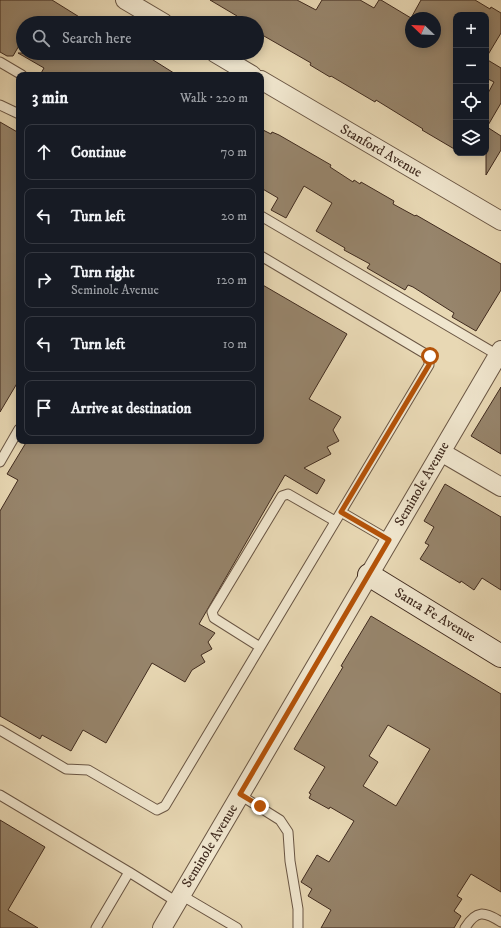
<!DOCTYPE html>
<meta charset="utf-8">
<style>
:root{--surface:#171b24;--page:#242831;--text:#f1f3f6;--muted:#9ea1a6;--line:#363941}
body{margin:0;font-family:"IM FELL DW Pica",serif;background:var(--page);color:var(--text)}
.controls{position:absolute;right:12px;top:12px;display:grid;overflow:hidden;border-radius:8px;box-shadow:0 2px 10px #0003}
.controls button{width:36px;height:36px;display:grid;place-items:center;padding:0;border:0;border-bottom:1px solid var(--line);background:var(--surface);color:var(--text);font:20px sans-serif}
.compass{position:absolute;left:405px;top:12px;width:36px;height:36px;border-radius:50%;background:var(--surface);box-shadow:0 2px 10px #0003;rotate:293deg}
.stop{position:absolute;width:12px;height:12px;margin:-9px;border:3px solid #b45309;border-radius:50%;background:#fff}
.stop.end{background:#b45309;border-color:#fff;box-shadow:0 1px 4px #0008}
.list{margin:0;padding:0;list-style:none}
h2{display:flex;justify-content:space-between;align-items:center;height:52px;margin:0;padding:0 16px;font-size:17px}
h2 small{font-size:13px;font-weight:400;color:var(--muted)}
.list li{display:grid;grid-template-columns:26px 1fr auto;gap:12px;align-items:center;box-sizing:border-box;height:56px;margin:0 8px 8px;padding:0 8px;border:1px solid var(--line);border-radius:8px}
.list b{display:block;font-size:15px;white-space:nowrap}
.list p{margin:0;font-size:13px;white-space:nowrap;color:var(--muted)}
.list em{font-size:13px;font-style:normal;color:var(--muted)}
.icon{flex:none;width:22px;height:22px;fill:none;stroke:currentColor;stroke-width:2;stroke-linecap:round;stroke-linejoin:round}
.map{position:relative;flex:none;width:501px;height:928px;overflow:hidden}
.search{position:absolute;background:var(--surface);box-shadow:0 2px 10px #0003;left:16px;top:16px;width:248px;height:44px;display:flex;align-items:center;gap:10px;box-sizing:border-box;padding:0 14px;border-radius:22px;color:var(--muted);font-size:15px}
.panel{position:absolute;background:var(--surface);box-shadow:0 2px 10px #0003;left:16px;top:72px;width:248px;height:372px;border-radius:8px}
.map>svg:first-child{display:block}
</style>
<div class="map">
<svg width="501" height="928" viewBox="0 0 501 928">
<rect width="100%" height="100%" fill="#e8d8b4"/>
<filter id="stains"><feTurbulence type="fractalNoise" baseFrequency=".005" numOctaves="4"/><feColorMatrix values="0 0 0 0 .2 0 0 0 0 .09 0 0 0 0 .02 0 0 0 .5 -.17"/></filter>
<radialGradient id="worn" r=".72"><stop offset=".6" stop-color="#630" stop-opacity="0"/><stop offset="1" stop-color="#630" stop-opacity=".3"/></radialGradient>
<path fill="#97856c" stroke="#402b1f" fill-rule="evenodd" d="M 0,0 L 52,0 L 89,23 L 23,23 L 23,34 L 18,43 L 20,44 L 13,56 L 7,56 L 0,52 Z
M 210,0 L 297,0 L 316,10 L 322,0 L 360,0 L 374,8 L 379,0 L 381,0 L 411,18 L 421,0 L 475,0 L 490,9 L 491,7 L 501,13 L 501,33 L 486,58 L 486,15 L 456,15 L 456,150 L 422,130 L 423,129 L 376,100 L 375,102 L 331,76 L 330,77 L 310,65 L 311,63 L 257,32 L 257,23 L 233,23 L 237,16 ZM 411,18 L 435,18 L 435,42 L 411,42 Z
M 18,53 L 142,53 L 177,75 L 40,75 L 44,68 Z
M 486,59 L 501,68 L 501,103 L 487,127 L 501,136 L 501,150 L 486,175 L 486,97 L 494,82 L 486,78 Z
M 0,122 L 19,133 L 19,380 L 0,412 Z
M 261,129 L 271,134 L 272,132 L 279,135 L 331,165 L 330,167 L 353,182 L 354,180 L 360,184 L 361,182 L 394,201 L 393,204 L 415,216 L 416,215 L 501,264 L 501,290 L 476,331 L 452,317 L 454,313 L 413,287 L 408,285 L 405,290 L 367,268 L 370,264 L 344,250 L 345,248 L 316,231 L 332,203 L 304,186 L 286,218 L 271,210 L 278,198 L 261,188 Z
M 261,284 L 347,334 L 309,399 L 341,417 L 333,430 L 339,441 L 327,447 L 331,454 L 304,468 L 325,480 L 317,494 L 285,475 L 199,624 L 215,633 L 208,642 L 212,649 L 201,655 L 205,662 L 192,670 L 185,682 L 152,663 L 106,743 L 83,730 L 71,751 L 42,735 L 40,739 L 0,716 L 0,511 L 18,480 L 7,474 L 27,441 L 261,441 Z
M 501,387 L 501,454 L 471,436 Z
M 445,484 L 501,517 L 501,590 L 482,578 L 474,590 L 461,581 L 460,583 L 420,559 L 429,545 L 425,543 L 434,527 L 424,521 Z
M 371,616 L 501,694 L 501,892 L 471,874 L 457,896 L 462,899 L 454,911 L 461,916 L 454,928 L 321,928 L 331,910 L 308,896 L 312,889 L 301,882 L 317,855 L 329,862 L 354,821 L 330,807 L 329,809 L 309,798 L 311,794 L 309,793 L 325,767 L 294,749 L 343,667 L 341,666 ZM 388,725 L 430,749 L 396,806 L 363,786 L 378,762 L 369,756 Z
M 0,820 L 45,847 L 8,910 L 38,928 L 0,928 Z"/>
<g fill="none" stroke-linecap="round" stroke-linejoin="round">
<g stroke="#6a5644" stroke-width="11">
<path id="lane" d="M 0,62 L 22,75
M 0,105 L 19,114
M 261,216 L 501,357
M 261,256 L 429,356 L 429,365 L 341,512 L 389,540
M 0,462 L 19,429
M 260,647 L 214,618 L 212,612 L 282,496 L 288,494 L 335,521
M 0,730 L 66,769 L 88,770 L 157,810 L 165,806 L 341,512
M 0,795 L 129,872 L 96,928
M 240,795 L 280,820 L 288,832 L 290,861 L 298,909 L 298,928
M 129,872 L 177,902
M 181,895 L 237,928
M 465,928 C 476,910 484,911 501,922"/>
</g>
<g stroke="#6a5644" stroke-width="20">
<path id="street" d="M 125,0 L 164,23
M 215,53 L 252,75
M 261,80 L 501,221
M 441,452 L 501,487
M 162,928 L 501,350"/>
</g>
<g stroke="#402b1f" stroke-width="24">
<path id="secondary" d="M 369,575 L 501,656"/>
</g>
<use href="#lane" stroke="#f0e6ce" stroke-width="9"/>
<use href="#street" stroke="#f0e6ce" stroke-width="18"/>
<use href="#secondary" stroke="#f0e6ce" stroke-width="22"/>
</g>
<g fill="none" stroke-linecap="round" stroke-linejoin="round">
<path stroke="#b45309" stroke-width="5" d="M 260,806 L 240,794 L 389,540 L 341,512 L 429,365 L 430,356"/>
</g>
<g text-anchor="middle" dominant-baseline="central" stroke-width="3" stroke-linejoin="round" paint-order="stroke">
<g font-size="14" fill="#402b1f" stroke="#f0e6ce">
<text transform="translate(381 151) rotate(30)">Stanford Avenue</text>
<text transform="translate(422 484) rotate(-60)">Seminole Avenue</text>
<text transform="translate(435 615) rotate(31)">Santa Fe Avenue</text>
<text transform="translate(210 846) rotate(-59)">Seminole Avenue</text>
</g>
</g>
<rect width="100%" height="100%" filter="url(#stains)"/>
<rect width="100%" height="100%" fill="url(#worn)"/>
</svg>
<div class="controls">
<button>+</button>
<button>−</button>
<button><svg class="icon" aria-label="locate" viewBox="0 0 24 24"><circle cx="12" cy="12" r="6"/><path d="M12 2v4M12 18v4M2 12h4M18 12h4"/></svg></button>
<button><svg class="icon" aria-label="layers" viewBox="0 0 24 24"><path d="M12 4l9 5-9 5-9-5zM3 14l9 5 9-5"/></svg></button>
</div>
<svg class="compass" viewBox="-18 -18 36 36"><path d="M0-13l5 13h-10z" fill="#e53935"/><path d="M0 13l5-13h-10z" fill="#9ea1a6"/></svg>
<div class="stop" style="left:430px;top:356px"></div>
<div class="stop end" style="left:260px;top:806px"></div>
<div class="search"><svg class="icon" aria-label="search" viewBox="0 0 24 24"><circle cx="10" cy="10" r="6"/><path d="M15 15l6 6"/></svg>Search here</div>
<section class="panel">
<h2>3 min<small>Walk · 220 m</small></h2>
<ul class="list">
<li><svg class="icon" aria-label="ahead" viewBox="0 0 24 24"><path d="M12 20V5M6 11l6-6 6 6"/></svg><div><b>Continue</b></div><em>70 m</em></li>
<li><svg class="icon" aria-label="left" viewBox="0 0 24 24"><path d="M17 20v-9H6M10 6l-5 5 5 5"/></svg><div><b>Turn left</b></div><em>20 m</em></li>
<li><svg class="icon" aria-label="right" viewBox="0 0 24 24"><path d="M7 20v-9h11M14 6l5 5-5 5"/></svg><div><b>Turn right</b><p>Seminole Avenue</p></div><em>120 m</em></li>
<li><svg class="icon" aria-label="left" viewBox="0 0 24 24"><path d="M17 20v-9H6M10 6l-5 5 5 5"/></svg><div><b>Turn left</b></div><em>10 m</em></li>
<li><svg class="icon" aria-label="arrive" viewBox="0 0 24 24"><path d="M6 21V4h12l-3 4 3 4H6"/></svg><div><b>Arrive at destination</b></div></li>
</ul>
</section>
</div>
